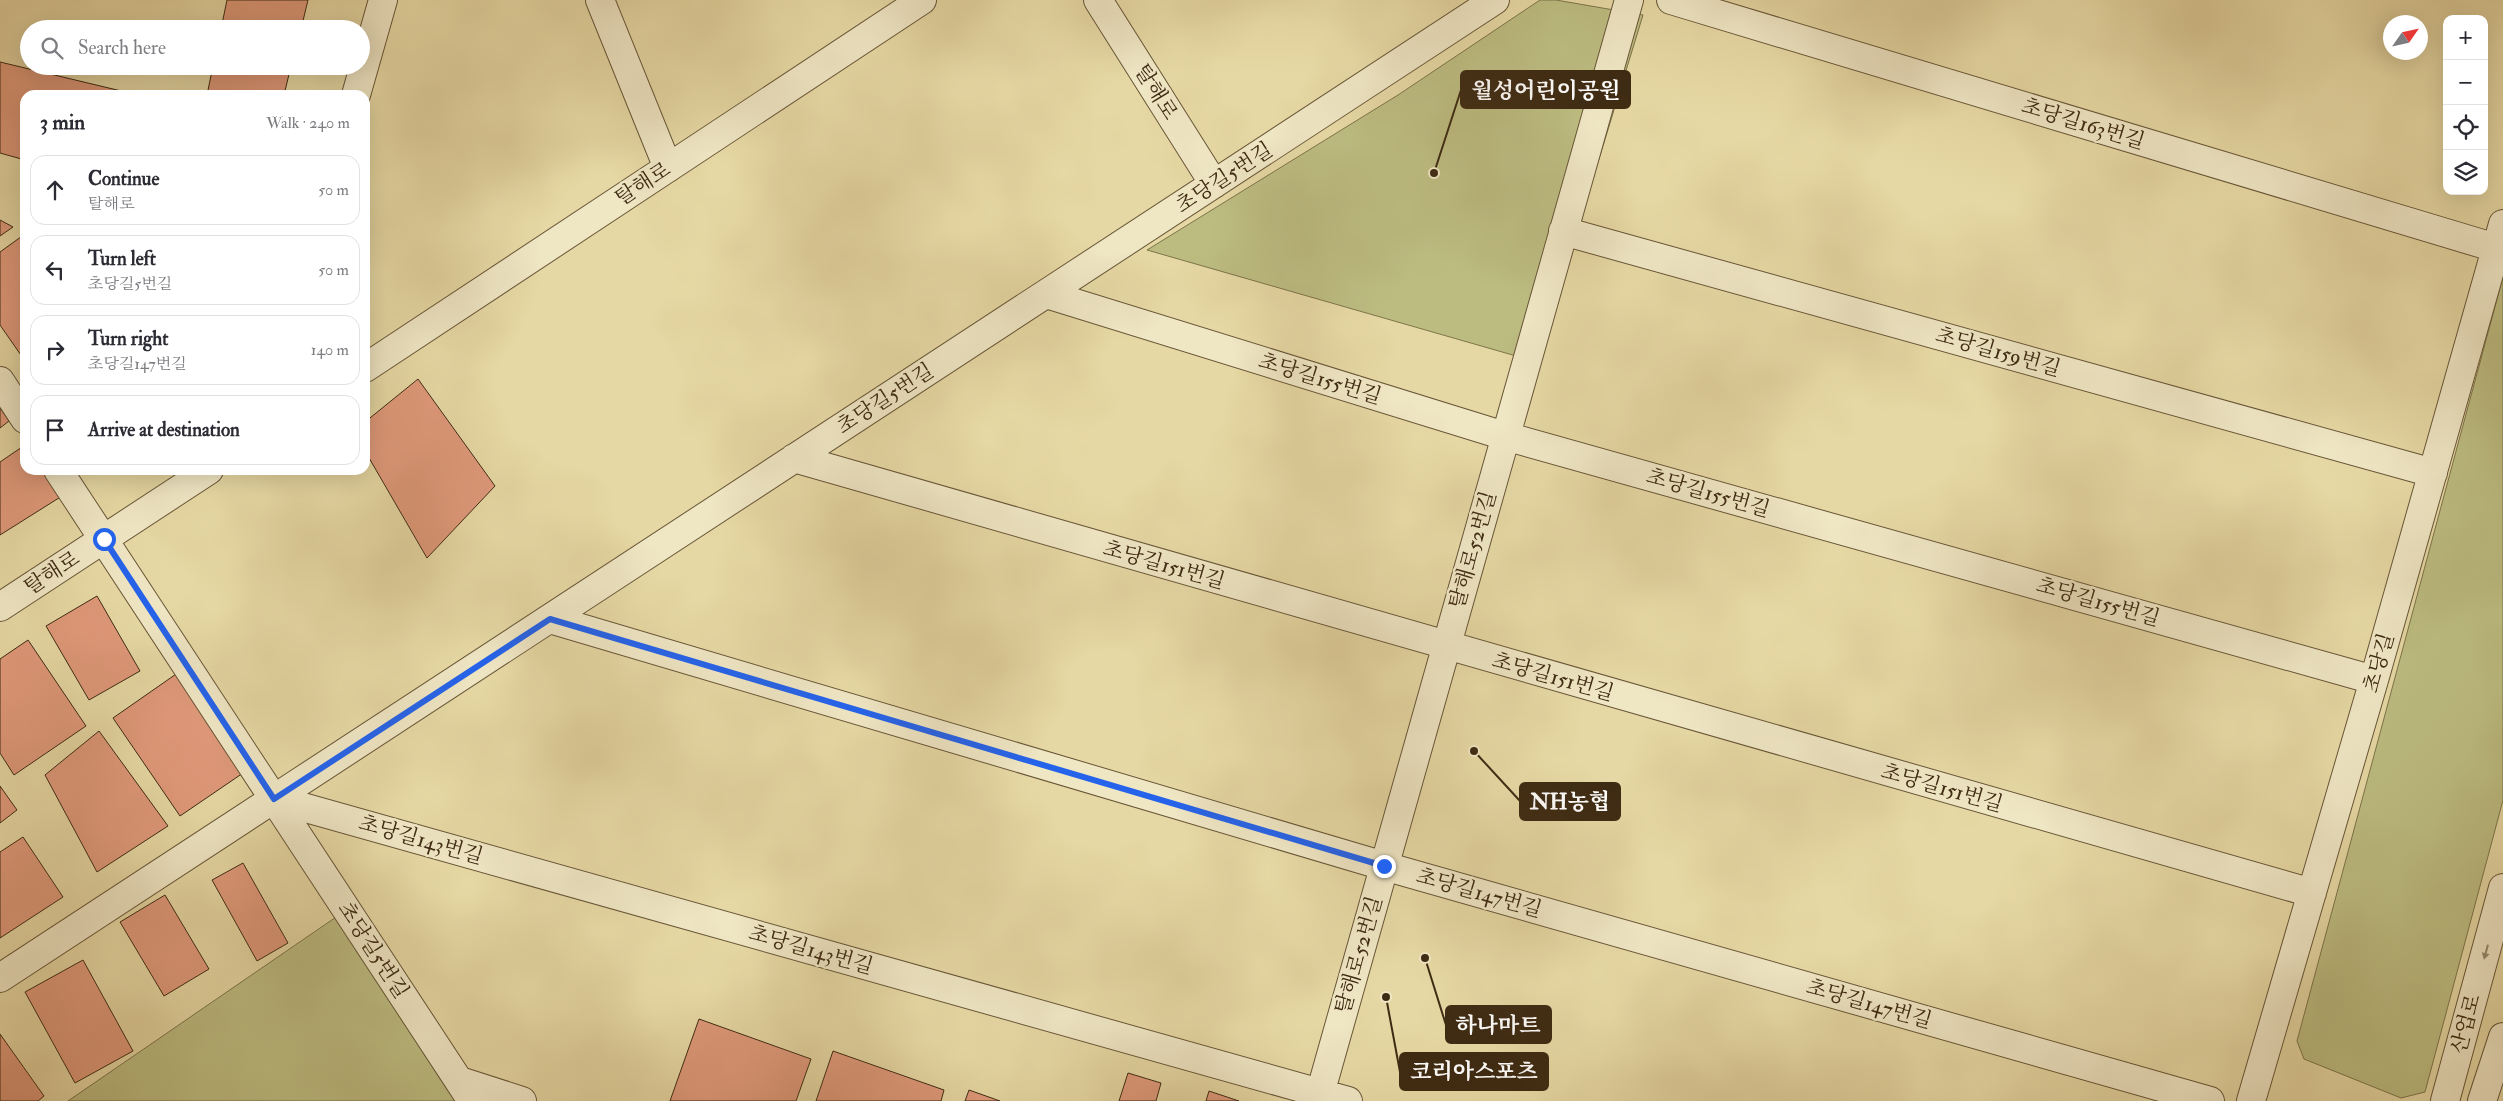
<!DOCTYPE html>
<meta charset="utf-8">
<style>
:root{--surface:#fff;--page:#f7f7f7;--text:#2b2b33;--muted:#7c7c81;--line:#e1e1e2}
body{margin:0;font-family:"IM FELL Double Pica","Noto Serif KR",serif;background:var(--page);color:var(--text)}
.controls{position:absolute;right:15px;top:15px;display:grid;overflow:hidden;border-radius:10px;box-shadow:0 5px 20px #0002}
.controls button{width:45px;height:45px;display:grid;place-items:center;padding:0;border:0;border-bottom:1px solid var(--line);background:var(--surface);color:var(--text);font:25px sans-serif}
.compass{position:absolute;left:2383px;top:15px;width:45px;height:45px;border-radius:50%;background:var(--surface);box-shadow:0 5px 20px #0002;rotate:56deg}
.stop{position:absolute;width:15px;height:15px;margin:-11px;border:4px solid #2563eb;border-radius:50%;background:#fff}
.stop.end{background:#2563eb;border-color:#fff;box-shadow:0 1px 5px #0008}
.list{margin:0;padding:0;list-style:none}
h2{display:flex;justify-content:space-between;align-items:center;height:65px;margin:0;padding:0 20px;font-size:21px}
h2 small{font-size:16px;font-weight:400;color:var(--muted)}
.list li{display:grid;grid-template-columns:32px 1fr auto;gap:15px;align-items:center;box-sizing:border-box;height:70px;margin:0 10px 10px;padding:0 10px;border:1px solid var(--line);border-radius:15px}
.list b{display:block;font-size:19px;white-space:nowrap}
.list p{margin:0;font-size:16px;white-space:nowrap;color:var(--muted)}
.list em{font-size:16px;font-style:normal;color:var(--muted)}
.icon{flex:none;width:28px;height:28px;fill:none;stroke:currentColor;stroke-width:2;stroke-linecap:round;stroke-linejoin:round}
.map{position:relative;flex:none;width:2503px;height:1101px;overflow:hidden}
.search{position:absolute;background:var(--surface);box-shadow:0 5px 20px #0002;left:20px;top:20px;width:350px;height:55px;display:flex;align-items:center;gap:12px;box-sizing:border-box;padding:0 18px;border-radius:28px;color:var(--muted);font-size:19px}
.panel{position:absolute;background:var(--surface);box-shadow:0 5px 20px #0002;left:20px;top:90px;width:350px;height:385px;border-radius:15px}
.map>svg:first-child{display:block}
</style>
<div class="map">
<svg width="2503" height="1101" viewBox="0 0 2503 1101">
<rect width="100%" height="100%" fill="#e6d8a4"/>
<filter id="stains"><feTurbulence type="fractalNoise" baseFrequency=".004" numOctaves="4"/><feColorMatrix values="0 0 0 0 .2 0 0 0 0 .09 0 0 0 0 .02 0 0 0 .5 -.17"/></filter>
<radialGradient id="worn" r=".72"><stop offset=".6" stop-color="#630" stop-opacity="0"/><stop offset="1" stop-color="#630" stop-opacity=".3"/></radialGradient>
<path fill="#bcbc81" stroke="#7d744a" d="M 1540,0 L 1556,0 L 1643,15 L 1537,362 L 1147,250 L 1398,95 Z
M 2503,277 L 2503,800 L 2425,1092 L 2401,1098 L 2304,1059 L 2297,1041 Z
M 339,915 L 457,1101 L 68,1101 Z"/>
<path fill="#df997a" stroke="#3e2b13" d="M 227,0 L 308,0 L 301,29 L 221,29 Z
M 0,62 L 138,95 L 25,95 L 25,160 L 0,153 Z
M 213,66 L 291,66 L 284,95 L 207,95 Z
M 0,220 L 13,227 L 0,236 Z
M 25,234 L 25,361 L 0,325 L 0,252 Z
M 418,379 L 495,486 L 427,558 L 365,451 L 365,422 Z
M 0,408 L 9,421 L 0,428 Z
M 25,445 L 25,470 L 46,470 L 62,496 L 0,535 L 0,462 Z
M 97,596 L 140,671 L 89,700 L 46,626 Z
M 28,640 L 86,726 L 14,775 L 0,753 L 0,659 Z
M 179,672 L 246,771 L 180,816 L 113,718 Z
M 99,731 L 168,826 L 97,872 L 45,775 Z
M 0,786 L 17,810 L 0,823 Z
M 23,837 L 63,897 L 0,938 L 0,852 Z
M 243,863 L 288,943 L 257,961 L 212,880 Z
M 165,895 L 209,969 L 164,996 L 120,922 Z
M 83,960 L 133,1051 L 75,1083 L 25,992 Z
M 699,1019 L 811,1059 L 796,1101 L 670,1101 Z
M 0,1034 L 44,1096 L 38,1101 L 0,1101 Z
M 833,1051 L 944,1090 L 941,1101 L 816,1101 Z
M 1128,1073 L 1161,1083 L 1156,1101 L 1119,1101 Z
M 969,1090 L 1000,1101 L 965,1101 Z
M 1209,1091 L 1239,1101 L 1206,1101 Z"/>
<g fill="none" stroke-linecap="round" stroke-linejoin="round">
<g stroke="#685637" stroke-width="30">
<path id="minor" d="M 600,0 L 668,168
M 1098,0 L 1214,184
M 1671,0 L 2496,248
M 356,95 L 383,0
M 1563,231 L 2433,473
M 1046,294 L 1505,436 L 2374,680
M 365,368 L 922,0
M 0,381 L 25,419
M 794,458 L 2312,893
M 58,470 L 472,1101
M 0,607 L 209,470
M 550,619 L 1384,866 L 2210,1101
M 274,799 L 1348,1101
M 0,978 L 1495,0
M 460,1081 L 522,1101
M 1318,1101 L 1629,0
M 2251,1101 L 2374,680 L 2503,224
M 2445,1101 L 2503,888
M 2482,1101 L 2503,1037"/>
</g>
<use href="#minor" stroke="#efe6c4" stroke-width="28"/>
</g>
<defs><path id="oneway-solid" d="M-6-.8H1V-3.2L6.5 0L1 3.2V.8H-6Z" transform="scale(1.25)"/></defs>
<use fill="#96886c" href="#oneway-solid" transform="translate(2486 952) rotate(105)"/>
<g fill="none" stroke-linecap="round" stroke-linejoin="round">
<path stroke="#2563eb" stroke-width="6" d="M 104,539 L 274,799 L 550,619 L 1384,866"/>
</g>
<g text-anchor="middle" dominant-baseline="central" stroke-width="5" stroke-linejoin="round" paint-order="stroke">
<g font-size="21" fill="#3e2b13" stroke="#efe6c4">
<text transform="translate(1156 92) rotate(58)">탈해로</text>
<text transform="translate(2083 124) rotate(17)">초당길163번길</text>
<text transform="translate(1224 178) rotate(-33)">초당길5번길</text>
<text transform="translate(643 184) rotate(-33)">탈해로</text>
<text transform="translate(1998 352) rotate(16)">초당길159번길</text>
<text transform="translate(1320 379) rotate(17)">초당길155번길</text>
<text transform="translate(885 399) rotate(-33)">초당길5번길</text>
<text transform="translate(1708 493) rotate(16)">초당길155번길</text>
<text transform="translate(1473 550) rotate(-74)">탈해로52번길</text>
<text transform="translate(1164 565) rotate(16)">초당길151번길</text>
<text transform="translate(52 573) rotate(-33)">탈해로</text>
<text transform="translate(2098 602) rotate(16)">초당길155번길</text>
<text transform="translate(2379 663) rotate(-74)">초당길</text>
<text transform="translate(1553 677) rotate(16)">초당길151번길</text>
<text transform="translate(1942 788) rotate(16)">초당길151번길</text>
<text transform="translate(421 840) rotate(16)">초당길143번길</text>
<text transform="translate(1479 893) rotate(16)">초당길147번길</text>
<text transform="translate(373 950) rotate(57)">초당길5번길</text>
<text transform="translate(811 950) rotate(16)">초당길143번길</text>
<text transform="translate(1359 955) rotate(-74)">탈해로52번길</text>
<text transform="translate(1869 1004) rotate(16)">초당길147번길</text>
<text transform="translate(2466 1024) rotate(-75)">산업로</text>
</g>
</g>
<path fill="none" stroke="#3e2b13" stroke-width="2" d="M1434 173L1461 90M1474 751L1520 801M1425 958L1446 1025M1386 997L1400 1072"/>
<g fill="#3e2b13" stroke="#efe6c4" stroke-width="2">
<circle cx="1434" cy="173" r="5"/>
<circle cx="1474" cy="751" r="5"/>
<circle cx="1425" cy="958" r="5"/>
<circle cx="1386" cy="997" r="5"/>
</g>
<g fill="#3e2b13" stroke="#3e2b13" stroke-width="2">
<rect x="1461" y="71" width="169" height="37" rx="5"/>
<rect x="1520" y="783" width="100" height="37" rx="5"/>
<rect x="1446" y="1006" width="105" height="37" rx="5"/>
<rect x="1400" y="1053" width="148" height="37" rx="5"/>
</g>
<g font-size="22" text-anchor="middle" font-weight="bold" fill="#fff">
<text x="1546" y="98">월성어린이공원</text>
<text x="1570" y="809">NH농협</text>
<text x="1498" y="1033">하나마트</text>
<text x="1474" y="1079">코리아스포츠</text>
</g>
<rect width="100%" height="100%" filter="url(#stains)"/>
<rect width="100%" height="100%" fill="url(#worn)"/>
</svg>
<div class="controls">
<button>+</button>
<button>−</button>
<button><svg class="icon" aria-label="locate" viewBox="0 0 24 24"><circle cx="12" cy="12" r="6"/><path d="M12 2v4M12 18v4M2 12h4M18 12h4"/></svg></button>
<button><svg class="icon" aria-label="layers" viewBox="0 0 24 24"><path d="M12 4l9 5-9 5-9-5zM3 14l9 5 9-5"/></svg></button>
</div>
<svg class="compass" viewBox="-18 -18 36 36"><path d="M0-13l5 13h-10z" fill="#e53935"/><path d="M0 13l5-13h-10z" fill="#7c7c81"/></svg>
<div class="stop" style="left:104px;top:539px"></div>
<div class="stop end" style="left:1384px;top:866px"></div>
<div class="search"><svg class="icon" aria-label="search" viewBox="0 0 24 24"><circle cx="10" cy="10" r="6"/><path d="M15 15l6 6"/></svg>Search here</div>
<section class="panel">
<h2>3 min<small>Walk · 240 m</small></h2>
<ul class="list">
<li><svg class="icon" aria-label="ahead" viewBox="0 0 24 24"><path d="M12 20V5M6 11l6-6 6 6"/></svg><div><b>Continue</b><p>탈해로</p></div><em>50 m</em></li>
<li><svg class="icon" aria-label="left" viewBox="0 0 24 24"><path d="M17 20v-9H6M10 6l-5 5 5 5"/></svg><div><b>Turn left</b><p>초당길5번길</p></div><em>50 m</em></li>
<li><svg class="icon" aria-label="right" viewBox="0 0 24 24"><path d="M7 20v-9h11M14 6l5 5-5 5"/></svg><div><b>Turn right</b><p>초당길147번길</p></div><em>140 m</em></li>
<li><svg class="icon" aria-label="arrive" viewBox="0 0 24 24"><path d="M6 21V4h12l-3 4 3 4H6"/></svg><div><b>Arrive at destination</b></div></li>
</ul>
</section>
</div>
